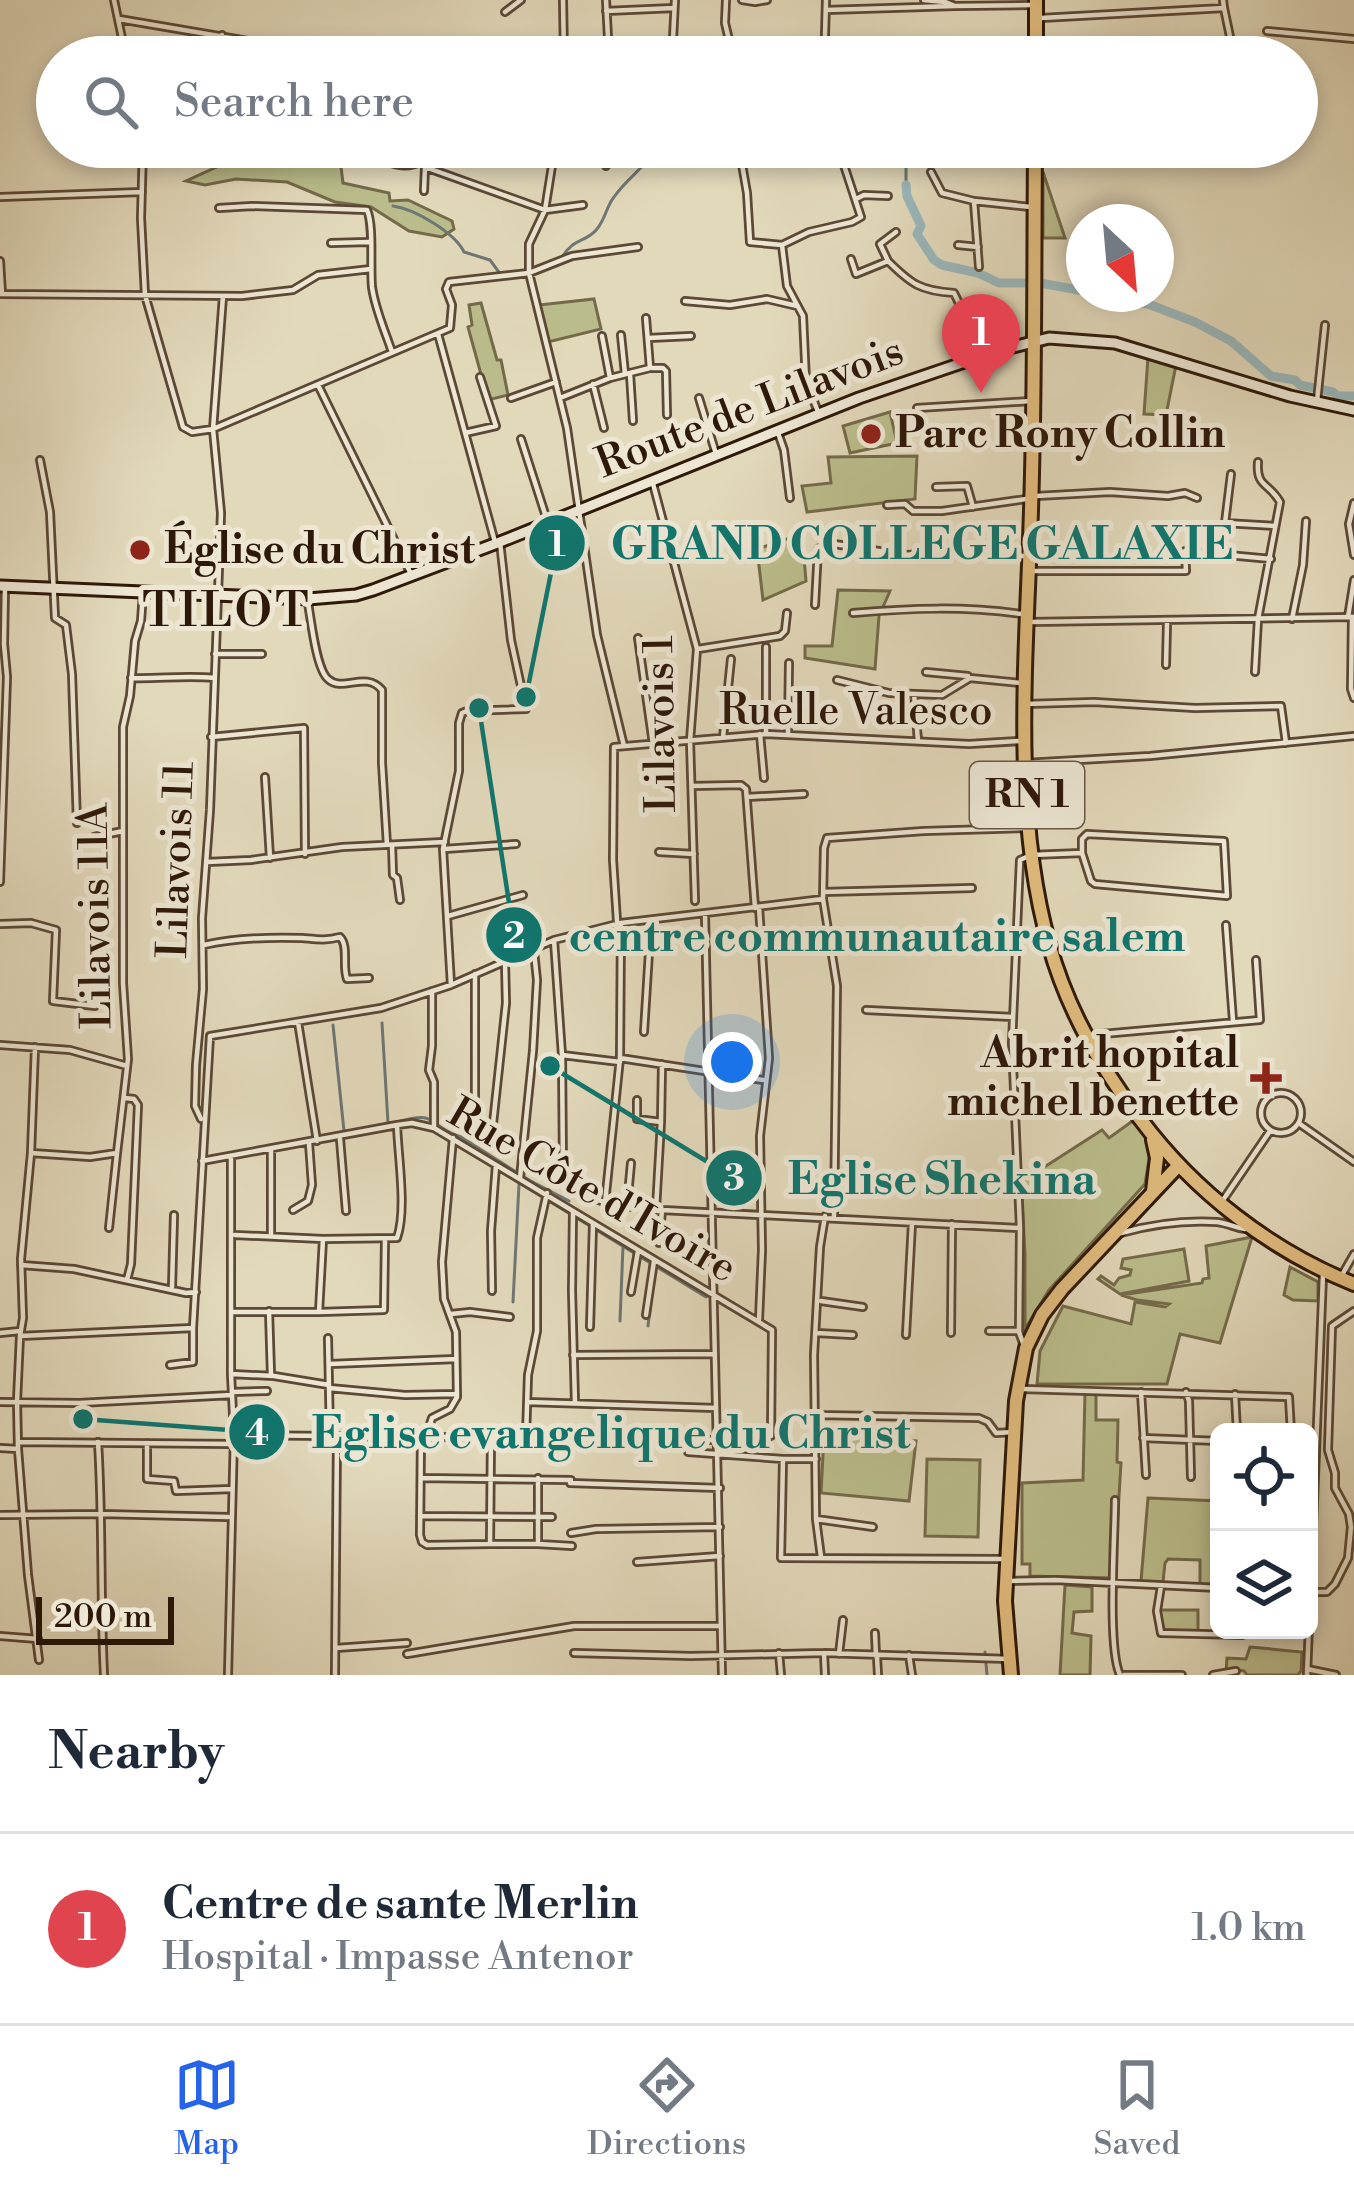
<!DOCTYPE html>
<meta charset="utf-8">
<style>
:root{--surface:#fff;--page:#f6f6f7;--text:#1f2937;--muted:#747a83;--line:#e0e1e3;--accent:#2563eb}
body{margin:0;font-family:"Libre Bodoni",serif;background:var(--page);color:var(--text)}
.controls{position:absolute;right:36px;bottom:36px;display:grid;overflow:hidden;border-radius:18px;box-shadow:0 6px 18px #0003}
.controls button{width:108px;height:108px;display:grid;place-items:center;padding:0;border:0;border-bottom:3px solid var(--line);background:var(--surface);color:var(--text);font:60px sans-serif}
.compass{position:absolute;left:1066px;top:204px;width:108px;height:108px;border-radius:50%;background:var(--surface);box-shadow:0 6px 18px #0003;rotate:154deg}
.scale{position:absolute;left:36px;bottom:30px;width:138px;box-sizing:border-box;padding-left:12px;border:6px solid #2e1808;border-top:0;font-size:33px;line-height:42px;white-space:nowrap;color:#2e1808;-webkit-text-stroke:9px #ece6d3;paint-order:stroke}
.you{position:absolute;left:732px;top:1062px;width:42px;height:42px;margin:-30px;border:9px solid #fff;border-radius:50%;background:#1a73e8;box-shadow:0 0 0 18px #1a73e833}
.badge{display:grid;place-items:center;width:78px;height:78px;border-radius:50%;background:var(--accent);color:#fff;font-size:39px;font-weight:700}
.pin{position:absolute;translate:-50% -99px;filter:drop-shadow(0 3px 6px #0008)}
.pin::after{content:'';position:absolute;top:63px;width:42px;height:36px;background:inherit;clip-path:polygon(0 0,100% 0,50% 100%)}
.list{margin:0;padding:0;list-style:none}
h2{display:flex;justify-content:space-between;align-items:center;height:156px;margin:0;padding:0 48px;font-size:51px}
h2 small{font-size:39px;font-weight:400;color:var(--muted)}
.list li{display:grid;grid-template-columns:78px 1fr auto;gap:36px;align-items:center;box-sizing:border-box;height:192px;padding:0 48px;border-top:3px solid var(--line)}
.list b{display:block;font-size:45px;white-space:nowrap}
.list p{margin:0;font-size:39px;white-space:nowrap;color:var(--muted)}
.list em{font-size:39px;font-style:normal;color:var(--muted)}
.icon{flex:none;width:66px;height:66px;fill:none;stroke:currentColor;stroke-width:2;stroke-linecap:round;stroke-linejoin:round}
.map{position:relative;flex:none;width:1354px;height:1675px;overflow:hidden}
.search{position:absolute;background:var(--surface);box-shadow:0 6px 18px #0003;left:36px;right:36px;top:36px;height:132px;display:flex;align-items:center;gap:30px;box-sizing:border-box;padding:0 42px;border-radius:66px;color:var(--muted);font-size:45px}
.sheet{height:348px;background:var(--surface)}
nav{display:flex;justify-content:space-around;align-items:center;box-sizing:border-box;height:168px;border-top:3px solid var(--line);background:var(--surface);font-size:33px;color:var(--muted)}
nav a{display:grid;justify-items:center;gap:6px}
nav .on{color:var(--accent)}
.map>svg:first-child{display:block}
</style>
<div class="map">
<svg width="1354" height="1675" viewBox="0 0 1354 1675">
<rect width="100%" height="100%" fill="#e2d9bb"/>
<filter id="stains"><feTurbulence type="fractalNoise" baseFrequency=".00167" numOctaves="4"/><feColorMatrix values="0 0 0 0 .2 0 0 0 0 .09 0 0 0 0 .02 0 0 0 .5 -.17"/></filter>
<radialGradient id="worn" r=".72"><stop offset=".6" stop-color="#630" stop-opacity="0"/><stop offset="1" stop-color="#630" stop-opacity=".3"/></radialGradient>
<path fill="#babd8b" stroke="#746a4a" stroke-width="3" d="M 234,147 L 308,147 L 341,167 L 343,183 L 389,193 L 390,201 L 408,200 L 452,221 L 454,229 L 442,237 L 409,231 L 371,207 L 335,202 L 287,182 L 236,179 L 205,185 L 186,181 L 223,164 Z
M 1043,172 L 1065,238 L 1043,238 Z
M 594,299 L 601,329 L 548,342 L 539,305 Z
M 481,303 L 497,360 L 501,360 L 508,395 L 488,400 L 468,327 L 472,325 L 469,305 Z
M 1148,357 L 1176,365 L 1166,415 L 1144,414 Z
M 890,412 L 897,443 L 850,453 L 843,426 Z
M 917,456 L 915,499 L 807,512 L 802,486 L 831,483 L 828,457 Z
M 802,534 L 806,581 L 763,600 L 757,549 Z
M 838,590 L 890,591 L 879,616 L 875,669 L 805,658 L 805,646 L 832,646 Z
M 1134,1120 L 1147,1140 L 1150,1152 L 1145,1184 L 1049,1290 L 1025,1329 L 1025,1254 L 1021,1182 L 1102,1130 L 1109,1138 Z
M 1252,1237 L 1220,1343 L 1180,1334 L 1167,1384 L 1037,1384 L 1040,1351 L 1063,1306 L 1131,1324 L 1135,1302 L 1165,1307 L 1169,1304 L 1137,1300 L 1121,1295 L 1202,1283 L 1203,1279 L 1209,1278 L 1206,1246 Z
M 1184,1249 L 1189,1281 L 1120,1294 L 1098,1279 L 1101,1276 L 1114,1285 L 1119,1278 L 1130,1275 L 1131,1270 L 1121,1268 L 1123,1259 Z
M 1290,1267 L 1318,1282 L 1318,1301 L 1293,1300 L 1284,1295 Z
M 1085,1392 L 1096,1393 L 1096,1420 L 1118,1420 L 1117,1462 L 1121,1463 L 1114,1578 L 1030,1576 L 1030,1564 L 1022,1564 L 1022,1483 L 1083,1480 Z
M 824,1435 L 916,1441 L 909,1501 L 821,1493 Z
M 927,1459 L 980,1460 L 978,1537 L 925,1536 Z
M 1148,1498 L 1219,1501 L 1219,1584 L 1200,1584 L 1200,1560 L 1168,1559 L 1165,1563 L 1163,1582 L 1141,1581 Z
M 1065,1585 L 1092,1587 L 1092,1611 L 1074,1612 L 1072,1633 L 1091,1636 L 1090,1675 L 1060,1675 Z
M 1159,1610 L 1198,1610 L 1198,1631 L 1162,1630 Z
M 1250,1647 L 1302,1652 L 1301,1671 L 1298,1675 L 1247,1675 L 1244,1671 L 1231,1669 L 1226,1672 L 1227,1658 L 1246,1659 Z"/>
<g fill="none" stroke-linecap="round" stroke-linejoin="round">
<path stroke="#6e7773" stroke-width="3" d="M 787,57 L 802,53 L 816,57
M 897,147 L 906,160 L 906,185
M 393,206 C 415,209 455,233 464,252 L 490,260 L 501,275
M 561,259 C 573,237 586,243 597,229 C 606,218 606,207 614,197 C 627,178 646,167 657,147
M 382,1023 L 388,1123
M 333,1025 L 344,1131
M 394,1123 C 442,1109 424,1125 461,1137 L 529,1180 L 569,1201
M 451,1141 L 706,1297
M 264,1147 L 361,1129
M 513,1302 L 519,1184
M 620,1321 L 623,1246
M 648,1326 L 652,1292
M 985,1652 L 987,1675"/>
<path stroke="#99b7bb" stroke-width="9" d="M 906,185 L 907,196 L 921,226 L 917,234 L 934,260 L 942,265 L 978,273 L 999,283 L 1040,283 L 1084,291
M 1093,294 L 1111,302 L 1148,304 L 1195,322 L 1231,341 L 1271,376 L 1295,380 L 1300,385 L 1333,392 L 1338,396 L 1354,396"/>
<g stroke="#5b4835" stroke-width="10">
<path id="street" d="M 114,0 L 126,57
M 563,0 L 564,57
M 606,0 L 609,57
M 726,0 L 725,23 L 733,57
M 742,0 L 755,2 L 767,0
M 924,0 L 945,2 L 955,6 L 1031,5
M 1224,8 L 1233,51
M 826,10 L 955,6
M 606,11 L 674,8
M 505,12 L 521,0
M 1041,18 L 1224,8 L 1223,0
M 119,19 L 260,43 L 307,57
M 1267,31 L 1354,39
M 222,35 L 223,57
M 825,35 L 826,0
M 673,39 L 675,0
M 868,53 L 1036,48
M 143,147 L 141,218 L 145,295 L 183,427 L 192,432 L 213,429 L 221,513 L 210,810 L 202,918 L 203,989 L 196,1065 L 195,1106 L 201,1119
M 425,147 L 425,167 L 545,210 L 583,205
M 555,147 L 545,210 L 529,244 L 529,273 L 567,428 L 597,635 L 624,746
M 605,147 L 606,166
M 739,147 L 747,193 L 750,242 L 782,245 L 787,286 L 803,316 L 806,382 L 819,414
M 554,154 L 594,155
M 378,158 C 396,166 407,169 425,160
M 495,158 L 497,147
M 931,172 L 942,193 L 974,201 L 1031,207
M 424,191 L 425,167
M 0,197 L 142,192
M 856,199 L 864,195 L 888,196
M 974,201 L 979,267
M 219,208 L 252,206 L 367,210 C 374,225 370,266 372,287 C 375,309 385,331 392,352
M 331,243 L 369,242
M 782,245 L 809,232 L 852,222 L 861,217 L 838,147
M 958,245 L 978,247
M 851,259 L 856,274 L 888,261 C 911,284 921,291 954,293 L 985,356
M 0,261 L 2,294
M 888,261 L 880,244 L 896,232
M 0,294 L 242,296 L 293,290 L 318,275 L 371,269
M 223,296 L 213,429 L 450,328 L 452,305 L 446,289 L 449,282 L 529,273 L 572,256 L 638,247
M 685,301 L 730,305 L 767,299 L 797,306
M 438,334 L 495,542
M 621,335 L 625,374
M 602,336 L 610,378
M 648,338 L 691,336
M 652,368 L 663,368 L 666,371 L 667,415
M 630,374 L 633,421
M 593,384 L 604,428
M 318,385 L 411,574
M 511,398 L 556,382
M 560,398 L 610,378 L 650,368 L 646,318
M 699,398 L 716,454
M 1317,401 L 1325,325
M 917,408 L 1031,401
M 777,430 L 784,450 L 790,498
M 465,433 L 496,426 L 480,377
M 521,439 L 547,520
M 40,460 L 50,512 L 55,618 L 66,625 L 72,674 L 77,823
M 1231,474 L 1225,523 L 1275,526
M 652,480 L 697,649 L 690,741 L 695,901
M 936,487 L 967,486 L 973,507
M 1036,496 L 1110,492 L 1168,496 L 1185,493 L 1197,498
M 1354,503 L 1349,524 L 1354,555
M 887,505 L 905,504 L 913,511 L 942,511 L 1026,499
M 1029,571 L 1186,571 L 1185,551 L 1271,559
M 308,603 C 311,619 316,669 328,679 C 343,693 365,670 382,690 L 382,763 L 387,845
M 815,605 L 818,549 L 828,543 L 904,555 L 995,552 L 1029,557
M 853,613 C 910,608 965,606 1022,614
M 1348,617 L 1354,580
M 1352,617 L 1351,689 L 1354,698
M 1292,619 L 1303,565 L 1306,521
M 1030,622 L 1354,617
M 638,638 L 653,744
M 698,649 L 780,636 L 785,631 L 787,613
M 215,654 L 262,654
M 1166,665 L 1167,623
M 926,672 L 968,676
M 1255,672 L 1258,619 L 1280,502 C 1269,482 1256,488 1258,462
M 131,678 C 159,679 186,675 214,678
M 837,680 L 889,693 L 942,695 L 970,678 L 1021,683
M 914,694 L 918,741
M 1026,704 L 1094,702 L 1195,708 L 1281,706 L 1286,743
M 760,734 L 764,778
M 766,734 L 766,647
M 788,734 L 789,663
M 211,737 L 304,728 L 305,854
M 723,737 L 731,659
M 1025,763 L 1150,756 L 1354,736
M 265,777 L 270,858
M 692,786 L 741,785 L 746,789 L 755,908
M 747,797 L 804,794
M 94,837 L 123,831
M 392,845 L 393,875 L 397,878 L 400,900
M 444,849 L 516,844
M 659,852 L 694,854
M 207,862 L 251,860 L 342,847 L 445,842
M 0,882 L 7,677 L 4,644 L 5,587
M 823,892 L 972,888
M 705,914 L 722,1675
M 448,916 L 523,895
M 617,921 L 613,860 L 614,747 L 766,734 L 969,744 L 1020,741
M 0,924 L 31,923 L 56,930 L 53,1001 L 95,1006
M 1226,925 L 1233,1021
M 831,939 L 1015,950
M 554,940 L 562,1055 L 563,1170 C 581,1207 627,1206 662,1210 L 1020,1228
M 204,945 C 234,938 270,937 302,938 C 315,939 326,941 340,937 C 349,946 342,966 347,979 L 369,978
M 475,974 L 475,1127
M 451,985 L 443,849 L 459,771 L 459,723 L 462,713 L 467,711 L 526,709 L 511,640 L 500,542
M 432,991 L 432,1046 L 429,1070 L 434,1082 L 434,1128
M 866,1010 L 1013,1017
M 298,1022 L 317,1141
M 644,1032 L 651,920
M 1091,1035 L 1260,1020 L 1256,960
M 0,1045 L 70,1050 L 127,1066
M 35,1047 L 31,1153 L 21,1259 L 23,1318 L 20,1336 L 17,1401 L 18,1449 L 28,1575 L 39,1660
M 562,1055 L 620,1062
M 620,1058 L 763,1080
M1261 1113a20 20 0 1 1 40 0a20 20 0 1 1-40 0Z
M 125,1098 L 134,1099 L 138,1105 L 131,1264 L 127,1280
M 637,1100 L 637,1119 L 661,1122 L 656,1209
M 661,1122 L 662,1064
M 1300,1124 L 1354,1162
M 492,1133 L 506,1003 L 505,962
M 340,1139 L 346,1211
M 271,1150 L 271,1234
M 31,1153 L 90,1157 L 117,1153 L 128,1059 L 123,983 L 123,727 L 130,696 L 135,641 L 141,621 L 143,593
M 202,1161 L 397,1125 L 412,1123 L 434,1128 L 772,1330 L 771,1436
M 520,1178 L 533,1051 L 537,980 L 534,951
M 605,1203 L 620,1058 L 621,923
M 1221,1203 L 1270,1131
M 627,1206 L 631,1163
M 293,1210 L 308,1201 L 312,1185 L 309,1143
M 573,1212 L 572,1291 L 575,1403
M 834,1216 L 837,986 L 823,899 L 824,848 L 827,838 L 924,831 L 1024,828
M 109,1228 L 117,1153
M 1121,1233 C 1153,1224 1184,1220 1217,1222 C 1227,1223 1236,1228 1245,1229
M 235,1235 L 323,1239 L 397,1238 C 407,1210 398,1157 397,1125
M 659,1243 L 662,1210
M 21,1265 L 74,1269 L 186,1293 L 196,1292
M 1342,1275 L 1354,1254
M 172,1287 L 174,1215
M 492,1291 L 491,1231 L 496,1165
M 631,1292 L 638,1251
M 821,1301 L 863,1307
M 269,1311 L 271,1375
M 233,1312 L 319,1312 L 323,1239
M 319,1312 L 384,1310 L 385,1240
M 451,1314 L 470,1312 L 510,1317
M 646,1315 L 654,1261
M 759,1320 L 762,1250 L 760,1136 L 769,1058 L 759,907
M 590,1327 L 593,1224
M 989,1331 L 1019,1331
M 0,1333 L 20,1331
M 817,1333 L 853,1335
M 951,1333 L 952,1224
M 906,1335 L 912,1223
M 20,1336 L 193,1328 L 210,1036 L 381,1008 L 451,985 L 554,940 L 621,923 L 823,899
M 328,1338 L 330,1436
M 1023,1343 L 1019,1332 L 1020,1228 L 1012,1043 L 1020,860 L 1031,855 L 1082,853 L 1091,881 L 1095,884 L 1227,896 L 1224,841 L 1087,834 L 1082,839 L 1082,853
M 573,1355 L 715,1354
M 330,1364 L 456,1359
M 170,1365 L 193,1362 L 193,1328
M 231,1374 L 274,1376 L 329,1385
M 329,1388 L 405,1395 L 457,1394
M 1023,1389 L 1289,1397 L 1291,1432
M 232,1392 L 267,1391
M 1141,1392 L 1146,1475
M 1186,1392 L 1189,1401 L 1191,1477
M 1235,1394 L 1237,1432
M 0,1402 L 79,1403 L 232,1395
M 527,1402 L 716,1408
M 817,1415 L 979,1418 L 988,1422 L 996,1433 L 1014,1432
M 234,1435 L 719,1440
M 421,1436 L 420,1535 L 422,1542 L 427,1545 L 490,1544 L 491,1437
M 426,1436 L 432,1418 L 450,1409 L 457,1397 L 456,1332 L 444,1299 L 442,1262 L 453,1138
M 526,1437 L 528,1375 L 537,1331 L 537,1238 L 547,1193
M 1143,1438 L 1219,1441
M 18,1442 L 233,1444
M 98,1442 C 103,1520 100,1597 104,1675
M 147,1443 L 147,1479 L 174,1481 L 176,1491 L 232,1489
M 0,1448 L 18,1449
M 688,1452 L 783,1459 L 816,1459
M 783,1459 L 781,1558 L 1002,1559
M 421,1478 L 571,1480
M 570,1483 L 720,1488
M 1115,1500 C 1115,1537 1107,1647 1120,1675
M 0,1515 L 102,1514 L 228,1517
M 420,1516 L 552,1517
M 816,1519 L 873,1527
M 571,1533 L 596,1529 L 720,1527
M 490,1544 L 538,1544 L 538,1478
M 538,1544 L 572,1546
M 821,1557 L 816,1519 L 814,1355 L 820,1247 L 825,1216
M 637,1562 L 720,1556
M 1009,1581 L 1055,1580 L 1219,1588
M 1161,1586 L 1157,1611 L 1161,1633 L 1243,1635
M 1314,1592 L 1327,1592 L 1335,1584 L 1348,1558 L 1351,1527 L 1349,1514 L 1335,1488 L 1335,1473 L 1328,1450 L 1332,1326 L 1354,1311
M 875,1633 L 876,1656
M 0,1636 L 38,1639
M 336,1648 L 407,1643
M 574,1653 L 691,1656 L 824,1653 L 1009,1659
M 779,1653 L 781,1675
M 824,1653 L 825,1675
M 407,1654 L 574,1626 L 720,1626
M 839,1654 L 843,1620
M 909,1655 L 912,1675
M 877,1657 L 878,1675
M 1307,1669 L 1336,1675
M 228,1675 L 234,1435 L 231,1374 L 231,1159
M 335,1675 L 337,1436
M 1124,1675 L 1182,1675
M 1213,1675 L 1236,1671
M 1307,1675 L 1323,1275"/>
</g>
<g stroke="#2e1808" stroke-width="15">
<path id="secondary" d="M 0,586 L 308,599 L 356,595 L 373,590 L 500,542 L 859,398 L 997,351 L 1049,338 L 1115,343 L 1290,396 L 1354,410"/>
</g>
<g stroke="#2e1808" stroke-width="18">
<path id="primary" d="M 1036,57 L 1036,0
M 1035,147 C 1034,268 1035,389 1031,510 C 1027,649 1011,810 1049,944 C 1067,1009 1100,1067 1141,1120 C 1195,1192 1270,1250 1354,1284
M 1153,1191 L 1157,1158 L 1153,1140
M 1011,1675 L 1005,1601 L 1016,1401 L 1026,1348 L 1042,1315 L 1062,1289 L 1178,1166"/>
</g>
<use href="#street" stroke="#ece6d3" stroke-width="4.5"/>
<use href="#secondary" stroke="#ece6d3" stroke-width="9"/>
<use href="#primary" stroke="#e1bc7e" stroke-width="12"/>
</g>
<g fill="#8f2418" stroke="#ece6d3" stroke-width="4.5">
<circle cx="871" cy="434" r="12"/>
<circle cx="140" cy="550" r="12"/>
<path d="M1260 1060h12v12h12v12h-12v12h-12v-12h-12v-12h12z"/>
</g>
<g text-anchor="middle" dominant-baseline="central" stroke-width="10" stroke-linejoin="round" paint-order="stroke">
<rect fill="#ece6d3" stroke="#675645" stroke-width="3" x="970" y="762" width="114" height="66" rx="9"/>
<g font-size="39" font-weight="bold" fill="#2e1808">
<text x="1027" y="795">RN 1</text>
</g>
<g font-size="42" fill="#2e1808" stroke="#ece6d3">
<text transform="translate(750 408) rotate(-21)">Route de Lilavois</text>
<text x="856" y="711">Ruelle Valesco</text>
<text transform="translate(661 724) rotate(-91)">Lilavois 1</text>
<text transform="translate(177 860) rotate(-88)">Lilavois 11</text>
<text transform="translate(96 916) rotate(-91)">Lilavois 11A</text>
<text transform="translate(592 1191) rotate(30)">Rue Côte d'Ivoire</text>
</g>
<g font-size="42" font-weight="bold" fill="#2e1808" stroke="#ece6d3" text-anchor="start">
<text x="895" y="434">Parc Rony Collin</text>
<text x="164" y="550">Église du Christ</text>
<text x="1239" y="1054" text-anchor="end">Abrit hopital<tspan x="1239" dy="48">michel benette</tspan></text>
</g>
<g font-size="48" letter-spacing="3" fill="#2e1808" stroke="#ece6d3">
<text x="227" y="612">TILOT</text>
</g>
</g>
<path fill="none" stroke="#0f766e" stroke-width="4.5" d="M526 697L557 543M479 708L514 935M550 1066L734 1178M83 1419L257 1432"/>
<g fill="#0f766e" stroke="#ece6d3" stroke-width="4.5">
<circle cx="526" cy="697" r="12"/>
<circle cx="479" cy="708" r="12"/>
<circle cx="550" cy="1066" r="12"/>
<circle cx="83" cy="1419" r="12"/>
<circle cx="557" cy="543" r="30"/>
<circle cx="514" cy="935" r="30"/>
<circle cx="734" cy="1178" r="30"/>
<circle cx="257" cy="1432" r="30"/>
</g>
<g font-size="36" text-anchor="middle" font-weight="bold" fill="#fff">
<text x="557" y="556">1</text>
<text x="514" y="948">2</text>
<text x="734" y="1190">3</text>
<text x="257" y="1445">4</text>
</g>
<g font-size="45" text-anchor="middle" font-weight="bold" fill="#0f766e" stroke="#ece6d3" stroke-width="10" stroke-linejoin="round" paint-order="stroke">
<text x="922" y="559">GRAND COLLEGE GALAXIE</text>
<text x="877" y="951">centre communautaire salem</text>
<text x="942" y="1194">Eglise Shekina</text>
<text x="611" y="1448">Eglise evangelique du Christ</text>
</g>
<rect width="100%" height="100%" filter="url(#stains)"/>
<rect width="100%" height="100%" fill="url(#worn)"/>
</svg>
<div class="controls">
<button><svg class="icon" aria-label="locate" viewBox="0 0 24 24"><circle cx="12" cy="12" r="6"/><path d="M12 2v4M12 18v4M2 12h4M18 12h4"/></svg></button>
<button><svg class="icon" aria-label="layers" viewBox="0 0 24 24"><path d="M12 4l9 5-9 5-9-5zM3 14l9 5 9-5"/></svg></button>
</div>
<svg class="compass" viewBox="-18 -18 36 36"><path d="M0-13l5 13h-10z" fill="#e53935"/><path d="M0 13l5-13h-10z" fill="#747a83"/></svg>
<div class="scale">200 m</div>
<div class="you"></div>
<div class="pin badge" style="left:981px;top:393px;background:#e0444e">1</div>
<div class="search"><svg class="icon" aria-label="search" viewBox="0 0 24 24"><circle cx="10" cy="10" r="6"/><path d="M15 15l6 6"/></svg>Search here</div>
</div>
<section class="sheet">
<h2>Nearby<small></small></h2>
<ul class="list">
<li><span class="badge" style="background:#e0444e">1</span><div><b>Centre de sante Merlin</b><p>Hospital · Impasse Antenor</p></div><em>1.0 km</em></li>
</ul>
</section>
<nav>
<a class="on"><svg class="icon" aria-label="map" viewBox="0 0 24 24"><path d="M3 6l6-2 6 2 6-2v14l-6 2-6-2-6 2zM9 4v14M15 6v14"/></svg>Map</a>
<a><svg class="icon" aria-label="directions" viewBox="0 0 24 24"><path d="M12 3l9 9-9 9-9-9zM9 14v-3h6M13 9l2 2-2 2"/></svg>Directions</a>
<a><svg class="icon" aria-label="saved" viewBox="0 0 24 24"><path d="M7 4h10v16l-5-4-5 4z"/></svg>Saved</a>
</nav>
